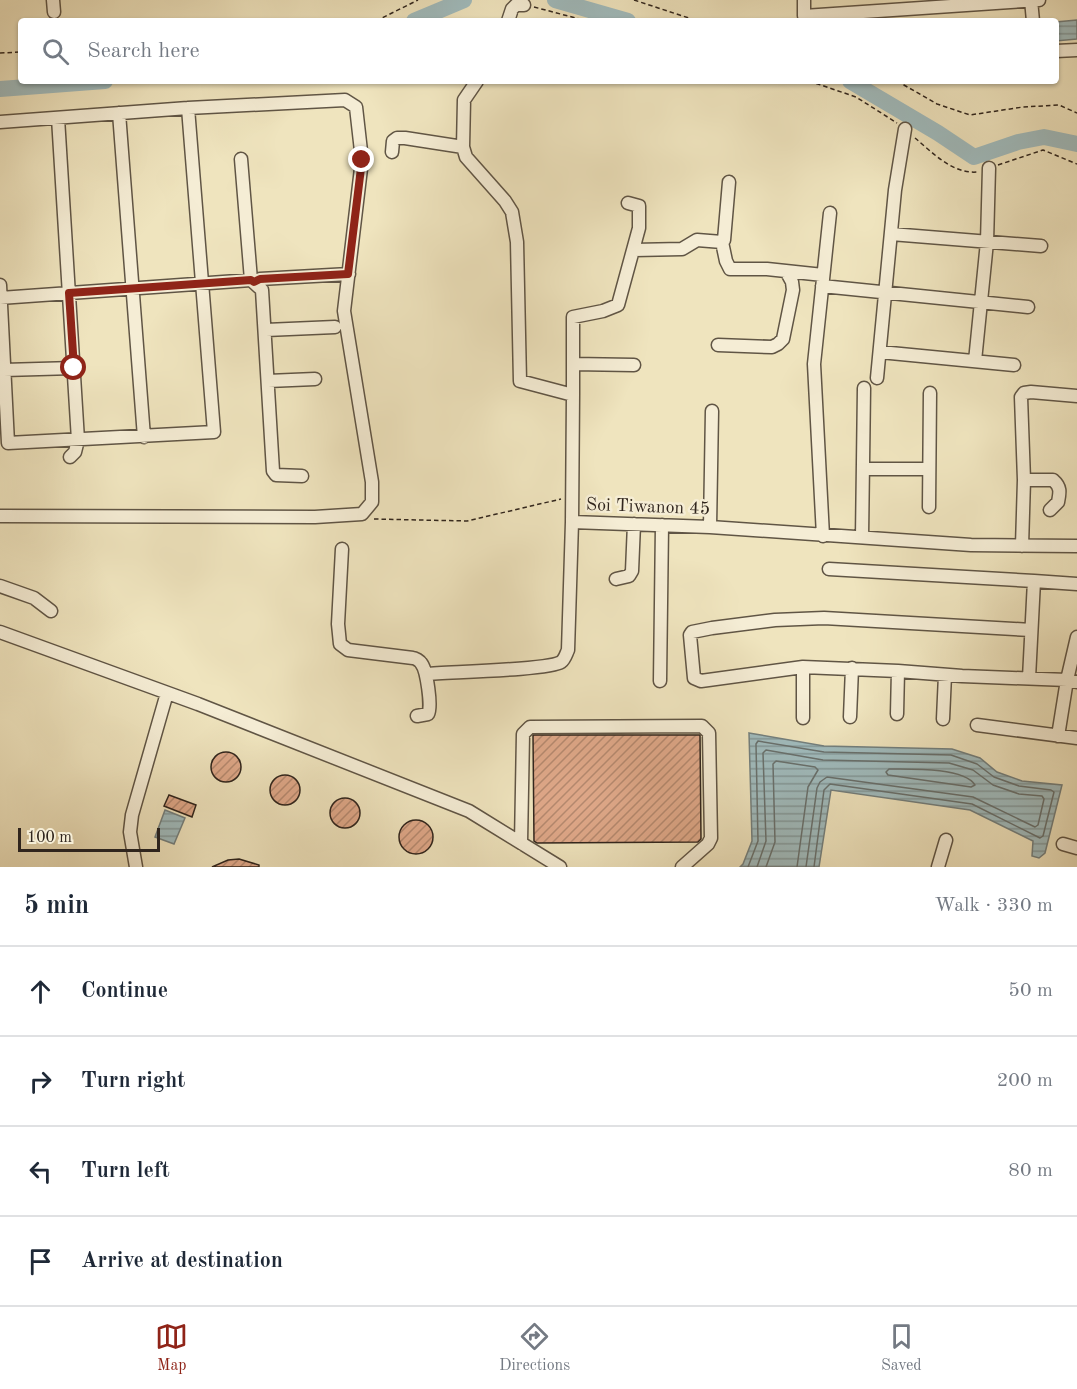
<!DOCTYPE html>
<meta charset="utf-8">
<style>
:root{--surface:#fff;--page:#f2f2f3;--text:#1f2937;--muted:#747a83;--line:#e0e1e3;--accent:#8f2418}
body{margin:0;font-family:"Old Standard TT",serif;background:var(--page);color:var(--text)}
.scale{position:absolute;left:18px;bottom:15px;width:142px;box-sizing:border-box;padding-left:6px;border:3px solid #30251d;border-top:0;font-size:16px;line-height:21px;white-space:nowrap;color:#30251d;-webkit-text-stroke:4px #f5edd5;paint-order:stroke}
.stop{position:absolute;width:18px;height:18px;margin:-14px;border:4px solid #8f2418;border-radius:50%;background:#fff}
.stop.end{background:#8f2418;border-color:#fff;box-shadow:0 2px 6px #0008}
.list{margin:0;padding:0;list-style:none}
h2{display:flex;justify-content:space-between;align-items:center;height:78px;margin:0;padding:0 24px;font-size:26px}
h2 small{font-size:20px;font-weight:400;color:var(--muted)}
.list li{display:grid;grid-template-columns:39px 1fr auto;gap:18px;align-items:center;box-sizing:border-box;height:90px;padding:0 24px;border-top:2px solid var(--line)}
.list b{display:block;font-size:22px;white-space:nowrap}
.list em{font-size:20px;font-style:normal;color:var(--muted)}
.icon{flex:none;width:33px;height:33px;fill:none;stroke:currentColor;stroke-width:2;stroke-linecap:round;stroke-linejoin:round}
.map{position:relative;flex:none;width:1077px;height:867px;overflow:hidden}
.search{position:absolute;background:var(--surface);box-shadow:0 2px 4px #0004;left:18px;right:18px;top:18px;height:66px;display:flex;align-items:center;gap:15px;box-sizing:border-box;padding:0 21px;border-radius:6px;color:var(--muted);font-size:22px}
.sheet{height:438px;background:var(--surface)}
nav{display:flex;justify-content:space-around;align-items:center;box-sizing:border-box;height:84px;border-top:2px solid var(--line);background:var(--surface);font-size:16px;color:var(--muted)}
nav a{display:grid;justify-items:center;gap:3px}
nav .on{color:var(--accent)}
.map>svg:first-child{display:block}
</style>
<div class="map">
<svg width="1077" height="867" viewBox="0 0 1077 867">
<defs>
<pattern id="water-rules" width="6" height="5" patternUnits="userSpaceOnUse" patternTransform="scale(1.5)"><rect width="6" height="5" fill="#a0bbbd"/><path d="M0 2.5h6" fill="none" stroke="#839899"/></pattern>
<pattern id="building-hatch" width="6" height="6" patternUnits="userSpaceOnUse" patternTransform="scale(1.5)"><rect width="6" height="6" fill="#dfa889"/><path d="M-1 1l2-2M0 6l6-6M5 7l2-2" fill="none" stroke="#b5896f"/></pattern>
</defs>
<rect width="100%" height="100%" fill="#efe4be"/>
<filter id="stains"><feTurbulence type="fractalNoise" baseFrequency=".00333" numOctaves="4"/><feColorMatrix values="0 0 0 0 .2 0 0 0 0 .09 0 0 0 0 .02 0 0 0 .5 -.17"/></filter>
<radialGradient id="worn" r=".72"><stop offset=".6" stop-color="#630" stop-opacity="0"/><stop offset="1" stop-color="#630" stop-opacity=".3"/></radialGradient>
<path fill="url(#water-rules)" stroke="#737f7d" stroke-width="1.5" d="M 1077,20 L 1077,39 L 1056,41 L 1056,22 Z
M 749,733 L 824,746 L 952,749 L 980,758 L 997,772 L 1022,781 L 1062,785 L 1045,853 L 1039,858 L 1032,856 L 1033,841 L 970,810 L 831,790 L 819,867 L 740,867 L 743,864 L 752,841 Z
M 165,810 L 185,818 L 174,844 L 155,837 Z"/>
<g fill="none" stroke-linecap="round" stroke-linejoin="round">
<path stroke="#68706d" stroke-width="1.5" d="M 889,769 C 909,769 964,767 975,785 L 971,787 L 888,775 L 886,772 Z
M 748,867 L 758,841 L 756,744 L 758,741 L 824,752 L 951,755 L 977,764 L 994,777 L 1019,786 L 1051,790 L 1054,792 L 1043,836 L 1040,838 L 972,804 L 830,784 L 824,790 L 814,867
M 757,867 L 766,841 L 763,753 L 766,750 L 823,760 L 949,763 L 973,770 L 993,785 L 1019,794 L 1042,796 L 1044,799 L 1038,825 L 1035,827 L 973,797 L 827,777 L 820,782 L 817,788 L 806,867
M 766,867 L 775,842 L 773,764 L 776,761 L 815,767 L 818,770 L 808,787 L 797,867"/>
<path stroke="#a0bbbd" stroke-width="16" d="M 555,0 L 628,21
M 414,21 L 464,0
M 850,81 L 938,133 L 974,157 L 1018,142 L 1044,137 L 1077,144
M 0,89 L 105,81"/>
</g>
<path fill="url(#building-hatch)" stroke="#30251d" stroke-width="1.5" d="M 533,735 L 700,735 L 701,839 L 698,842 L 537,843 L 534,841 Z
M211 767a15 15 0 1 1 30 0a15 15 0 1 1-30 0Z
M270 790a15 15 0 1 1 30 0a15 15 0 1 1-30 0Z
M 169,795 L 196,805 L 192,817 L 164,806 Z
M330 813a15 15 0 1 1 30 0a15 15 0 1 1-30 0Z
M399 837a17 17 0 1 1 34 0a17 17 0 1 1-34 0Z
M 239,859 L 259,865 L 259,867 L 212,867 L 228,860 Z"/>
<g fill="none" stroke-linecap="round" stroke-linejoin="round">
<g stroke="#605545" stroke-width="15">
<path id="minor" d="M 53,0 L 54,12
M 804,0 L 804,16 L 1039,0
M 1031,0 L 1033,21
M 508,21 L 512,9 L 516,5 L 524,5
M 1056,51 L 1077,50
M 477,81 L 464,100 L 463,147 L 466,157 L 505,201 L 512,212 L 517,242 L 520,381 L 573,395 L 572,522 L 710,527 L 971,545 L 1077,546
M 119,113 L 144,437
M 58,118 L 78,440 L 75,452 L 70,457
M 0,122 L 188,108 L 345,100 L 356,107 L 362,160 L 344,311 L 372,482 L 372,502 L 362,514 L 315,517 L 0,516
M 392,152 L 393,141 L 397,138 L 405,138 L 463,147
M 241,159 L 251,280 L 262,290 L 273,471 L 276,475 L 302,476
M 729,182 L 724,240 L 722,242 L 726,261 L 730,269 L 767,269 L 823,275
M 891,234 L 1041,246
M 634,250 L 682,249 L 697,240 L 722,242
M 254,282 L 260,279 L 349,274
M 0,285 L 8,443 L 214,432 L 188,108
M 822,286 L 1028,307
M 0,298 L 251,280
M 266,330 L 335,327
M 718,345 L 772,347 L 778,344 L 783,339 L 793,290 L 792,282 L 786,271
M 880,352 L 1014,365
M 975,361 L 987,242 L 989,168
M 573,364 L 634,365
M 4,370 L 74,368
M 877,378 L 895,190 L 905,129
M 268,381 L 315,379
M 573,395 L 573,317 L 603,311 L 618,305 L 639,228 L 639,206 L 628,203
M 863,469 L 929,469
M 1024,480 L 1053,480 C 1061,487 1060,492 1058,502 L 1050,510
M 929,507 L 930,393
M 710,527 L 712,411
M 823,536 L 814,364 L 830,213
M 862,537 L 864,388
M 1022,546 L 1024,480 L 1021,397 L 1024,393 L 1031,392 L 1077,396
M 342,549 L 338,624 L 340,644 L 348,650 L 413,658 C 415,658 420,661 421,663 C 427,670 432,707 428,714 L 417,716
M 829,569 L 1034,581
M 616,579 L 629,576 L 632,571 L 634,524
M 0,586 L 34,598 L 51,611
M 0,632 L 198,704 L 469,811 L 560,867
M 898,671 L 803,667 L 701,681 L 694,678 L 690,635 L 692,632 L 712,628 L 775,620 L 824,618 L 1031,630
M 427,674 C 448,672 549,670 561,662 C 565,659 566,654 568,650 L 572,522
M 1029,678 L 1034,581 L 1077,584
M 660,681 L 662,525
M 897,714 L 898,671 L 962,676 L 1067,680 L 1077,682
M 850,717 L 852,668
M 803,718 L 803,667
M 943,719 L 945,675
M 977,725 L 1077,738
M 1058,736 L 1067,680 L 1077,637
M 521,843 L 523,734 L 530,727 L 702,726 L 709,733 L 711,838 L 708,844 L 682,867
M 1063,844 L 1077,848
M 136,867 L 130,832 L 132,815 L 167,693
M 938,867 L 946,840"/>
</g>
<path stroke="#30251d" stroke-width="1.5" stroke-dasharray="4.5 3" stroke-linecap="butt" d="M 634,0 L 698,21
M 534,7 L 587,21
M 376,21 L 418,0
M 0,53 L 21,52
M 809,81 L 856,97 L 897,123
M 897,81 L 937,104 L 970,115 L 1023,107 L 1059,105 L 1077,113
M 915,138 C 932,152 952,174 977,172
M 998,165 L 1043,150 L 1077,164
M 374,519 L 467,521 L 561,499"/>
<use href="#minor" stroke="#f5edd5" stroke-width="12"/>
</g>
<g fill="none" stroke-linecap="round" stroke-linejoin="round">
<path stroke="#8f2418" stroke-width="8" d="M 74,368 L 69,293 L 251,280 L 254,282 L 260,279 L 348,274 L 362,160"/>
</g>
<g text-anchor="middle" dominant-baseline="central" stroke-width="5" stroke-linejoin="round" paint-order="stroke">
<g font-size="18" fill="#30251d" stroke="#f5edd5">
<text transform="translate(648 507) rotate(2)">Soi Tiwanon 45</text>
</g>
</g>
<rect width="100%" height="100%" filter="url(#stains)"/>
<rect width="100%" height="100%" fill="url(#worn)"/>
</svg>
<div class="scale">100 m</div>
<div class="stop" style="left:74px;top:368px"></div>
<div class="stop end" style="left:362px;top:160px"></div>
<div class="search"><svg class="icon" aria-label="search" viewBox="0 0 24 24"><circle cx="10" cy="10" r="6"/><path d="M15 15l6 6"/></svg>Search here</div>
</div>
<section class="sheet">
<h2>5 min<small>Walk · 330 m</small></h2>
<ul class="list">
<li><svg class="icon" aria-label="ahead" viewBox="0 0 24 24"><path d="M12 20V5M6 11l6-6 6 6"/></svg><div><b>Continue</b></div><em>50 m</em></li>
<li><svg class="icon" aria-label="right" viewBox="0 0 24 24"><path d="M7 20v-9h11M14 6l5 5-5 5"/></svg><div><b>Turn right</b></div><em>200 m</em></li>
<li><svg class="icon" aria-label="left" viewBox="0 0 24 24"><path d="M17 20v-9H6M10 6l-5 5 5 5"/></svg><div><b>Turn left</b></div><em>80 m</em></li>
<li><svg class="icon" aria-label="arrive" viewBox="0 0 24 24"><path d="M6 21V4h12l-3 4 3 4H6"/></svg><div><b>Arrive at destination</b></div></li>
</ul>
</section>
<nav>
<a class="on"><svg class="icon" aria-label="map" viewBox="0 0 24 24"><path d="M3 6l6-2 6 2 6-2v14l-6 2-6-2-6 2zM9 4v14M15 6v14"/></svg>Map</a>
<a><svg class="icon" aria-label="directions" viewBox="0 0 24 24"><path d="M12 3l9 9-9 9-9-9zM9 14v-3h6M13 9l2 2-2 2"/></svg>Directions</a>
<a><svg class="icon" aria-label="saved" viewBox="0 0 24 24"><path d="M7 4h10v16l-5-4-5 4z"/></svg>Saved</a>
</nav>
